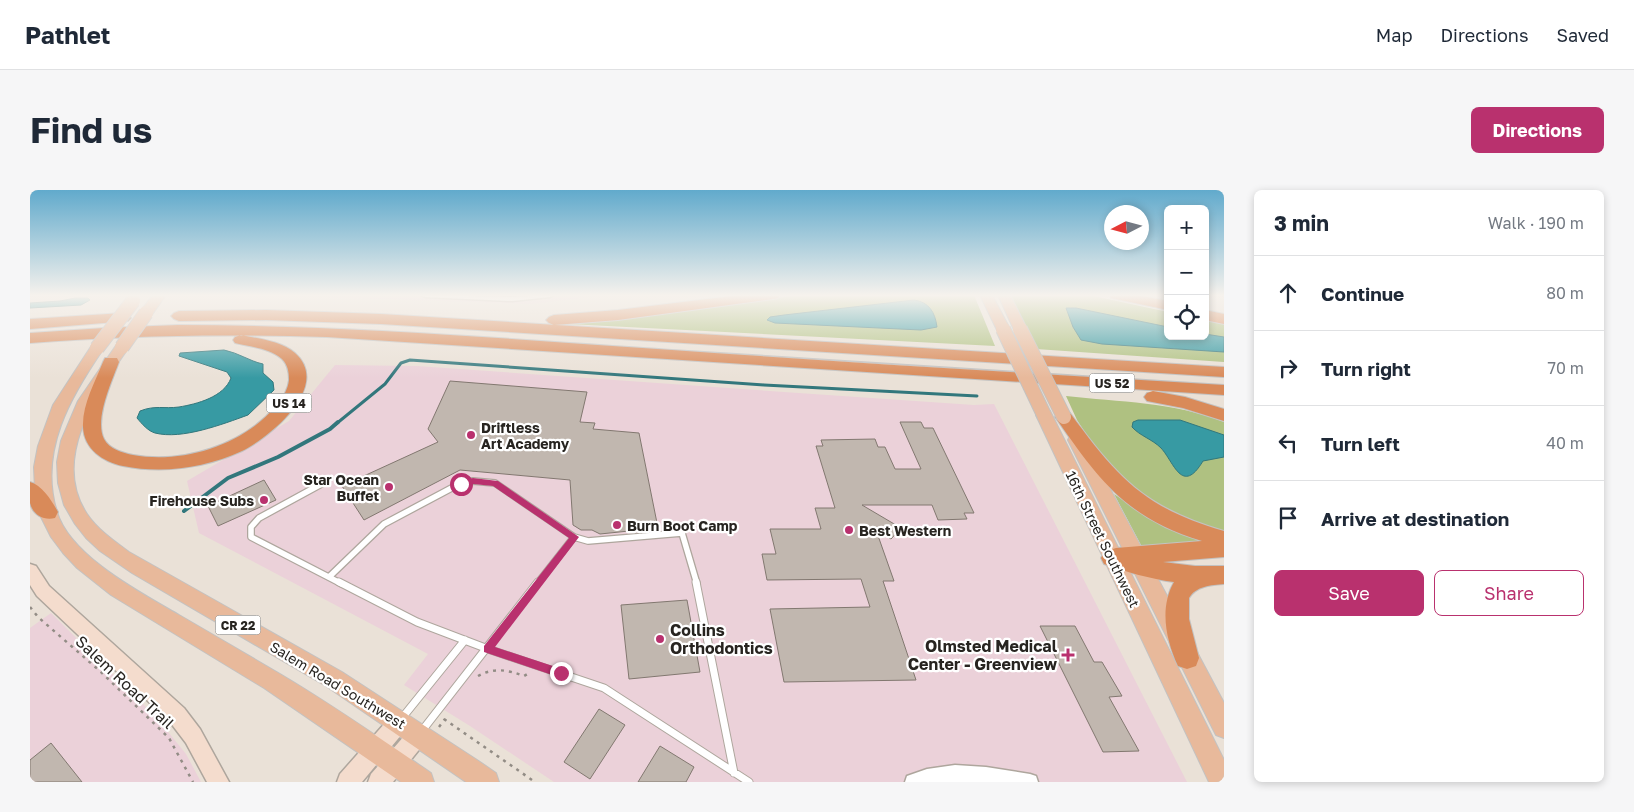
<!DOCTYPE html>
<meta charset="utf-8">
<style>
:root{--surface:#fff;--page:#f6f6f7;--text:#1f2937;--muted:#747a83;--line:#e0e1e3;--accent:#b9316e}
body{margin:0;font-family:"Golos Text",sans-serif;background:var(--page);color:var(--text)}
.controls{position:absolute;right:15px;top:15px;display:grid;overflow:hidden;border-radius:8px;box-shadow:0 2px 8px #0003}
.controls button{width:45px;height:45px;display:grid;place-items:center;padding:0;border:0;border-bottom:1px solid var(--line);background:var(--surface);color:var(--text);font:25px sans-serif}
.compass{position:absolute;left:1074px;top:15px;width:45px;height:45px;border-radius:50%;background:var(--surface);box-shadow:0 2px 8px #0003;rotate:264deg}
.stop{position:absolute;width:15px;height:15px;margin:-11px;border:4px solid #b9316e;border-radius:50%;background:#fff}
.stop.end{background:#b9316e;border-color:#fff;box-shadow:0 1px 5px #0008}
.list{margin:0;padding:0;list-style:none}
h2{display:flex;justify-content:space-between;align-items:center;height:65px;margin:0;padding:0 20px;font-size:21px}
h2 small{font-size:16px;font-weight:400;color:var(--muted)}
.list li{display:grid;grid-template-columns:32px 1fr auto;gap:15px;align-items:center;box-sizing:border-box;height:75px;padding:0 20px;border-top:1px solid var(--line)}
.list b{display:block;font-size:19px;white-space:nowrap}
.list em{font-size:16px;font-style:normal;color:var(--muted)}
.actions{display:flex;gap:10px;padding:15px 20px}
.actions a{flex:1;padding:11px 0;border:1px solid var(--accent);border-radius:8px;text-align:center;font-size:18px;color:var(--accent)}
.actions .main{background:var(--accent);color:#fff}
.icon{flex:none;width:28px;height:28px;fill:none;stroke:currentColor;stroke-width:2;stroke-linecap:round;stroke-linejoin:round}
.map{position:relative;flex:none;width:1194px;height:592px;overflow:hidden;border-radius:8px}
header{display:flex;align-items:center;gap:30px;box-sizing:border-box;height:70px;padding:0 25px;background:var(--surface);border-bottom:1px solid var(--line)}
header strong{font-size:24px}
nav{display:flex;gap:28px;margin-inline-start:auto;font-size:18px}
.intro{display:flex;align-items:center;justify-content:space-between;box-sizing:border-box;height:120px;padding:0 30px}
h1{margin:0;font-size:35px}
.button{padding:12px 22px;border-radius:8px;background:var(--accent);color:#fff;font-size:18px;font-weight:700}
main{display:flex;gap:30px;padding:0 30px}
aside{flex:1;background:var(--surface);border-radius:8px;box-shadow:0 2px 8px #0003}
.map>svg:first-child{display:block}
</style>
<header>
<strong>Pathlet</strong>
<nav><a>Map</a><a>Directions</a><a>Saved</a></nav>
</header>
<div class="intro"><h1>Find us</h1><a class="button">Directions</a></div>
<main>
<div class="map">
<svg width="1194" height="592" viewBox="0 0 1194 592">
<rect width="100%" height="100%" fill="#eae1d7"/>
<path fill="#ebd1d9" d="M 227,105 L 578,105 L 501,114 Z
M 305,175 L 387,176 L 783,204 L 944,215 L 964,214 L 1157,592 L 524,592 L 440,536 L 374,495 L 398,464 L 169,343 L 157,291 L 259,231 Z
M 21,423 L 126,527 L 156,564 L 171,592 L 0,592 L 0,438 Z"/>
<path fill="#afc181" d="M 770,105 L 944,105 L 965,156 L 538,134 Z
M 980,105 L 1059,105 L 1138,122 L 1138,146 L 1175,146 L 1175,130 L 1194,134 L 1194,172 L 1006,159 Z
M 1036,206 C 1089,212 1144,212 1194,232 L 1194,341 L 1147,327 L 1121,313 L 1073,270 L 1047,230 Z
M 1084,304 L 1120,328 L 1176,351 L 1112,357 Z"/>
<path fill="#379aa3" stroke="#32777c" d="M 45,108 L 58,108 L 60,110 L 51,115 L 0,118 L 0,113 L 30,111 Z
M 884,110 C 899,112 905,122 907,137 L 891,140 L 745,133 L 737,130 L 740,127 L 754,125 Z
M 1036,118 L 1046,118 L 1138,137 L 1138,146 L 1175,146 L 1175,144 L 1194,147 L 1194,162 L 1072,154 L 1051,150 L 1043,137 Z
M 194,160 C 209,163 219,171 233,174 L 233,183 L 243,192 L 244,200 L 218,225 C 193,234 152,250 125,243 C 118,241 112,234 107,228 L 110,221 C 125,215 134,219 149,217 C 167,214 194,207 201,188 L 197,182 L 149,166 L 150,163 Z
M 1108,230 L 1150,230 L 1194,245 L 1194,267 L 1173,271 C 1152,306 1144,272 1131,258 C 1122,249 1110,246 1102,237 L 1103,232 Z"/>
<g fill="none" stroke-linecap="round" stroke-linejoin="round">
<path stroke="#32777c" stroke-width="3" d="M 306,234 L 355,194 L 371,173 L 380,170 L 734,195 L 947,206"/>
<path stroke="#32777c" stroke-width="4" d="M 154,321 L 198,288 L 248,267 L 300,239 L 308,232"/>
</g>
<path fill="#c1b7af" stroke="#827870" d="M 420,191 L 557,202 L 550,232 L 565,233 L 563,239 L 609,243 L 628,338 L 570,344 L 562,340 L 551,340 L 543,335 L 540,290 L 430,280 L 334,330 L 312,296 L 408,252 L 398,239 Z
M 870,232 L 891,232 L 894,238 L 903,238 L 944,323 L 934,323 L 937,329 L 908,330 L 902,315 L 832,315 L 871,338 L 861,349 L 846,340 L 864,391 L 853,391 L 886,490 L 754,492 L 740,419 L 840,417 L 831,389 L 737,390 L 732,364 L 746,364 L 740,339 L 791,339 L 785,318 L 805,318 L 786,256 L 793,256 L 791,250 L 845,249 L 848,257 L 855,257 L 865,279 L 891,279 Z
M 234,290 L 246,310 L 188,336 L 178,316 Z
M 657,410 L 670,482 L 599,489 L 591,415 Z
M 1010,436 L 1045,436 L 1064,472 L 1072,472 L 1092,506 L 1079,507 L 1109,561 L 1073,562 Z
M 569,519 L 595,535 L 560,589 L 534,572 Z
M 21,553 L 52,592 L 0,592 L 0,570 Z
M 630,556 L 664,577 L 656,592 L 608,592 Z"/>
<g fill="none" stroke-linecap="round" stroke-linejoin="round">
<g stroke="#aea69d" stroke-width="8">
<path id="lane-far1" d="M 295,292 L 229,328 L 221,337 L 221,347 L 312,394
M 299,387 L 354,334 L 431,293 L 443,291 L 465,293 L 544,347 L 558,351 L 652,343 L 667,394
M 507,394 L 544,347"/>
</g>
<g stroke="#aea69d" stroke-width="9">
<path id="lane" d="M 309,392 L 387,432 L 458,459 L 574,498 L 719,592
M 666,392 L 704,583
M 372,528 L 435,450
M 391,542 L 508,392"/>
</g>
<g stroke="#aea69d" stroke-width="3">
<path id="street" d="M 391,105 L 482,107 L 524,105 L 520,107 L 482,111 L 395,107 Z
M 925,575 L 956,577 L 1000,584 L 1006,586 L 1008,592 L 875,592 L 877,586 L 897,579 Z"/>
</g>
<g stroke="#aea69d" stroke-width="3">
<path id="secondary" d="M 0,374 L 6,376 L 19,396 L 154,518 L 170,539 L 199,592 L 177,592 L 156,553 L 140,532 L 7,406 L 0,395 Z
M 370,521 L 377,524 L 380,531 L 377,538 L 332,592 L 307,592 L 310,584 L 363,524 Z
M 389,534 L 396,537 L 399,544 L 396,551 L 363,592 L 338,592 L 341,584 L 382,537 Z"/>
</g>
<g stroke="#c3c2c1" stroke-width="2">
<path id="primary" d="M 123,105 L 136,105 L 121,126 L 111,126 L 109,123 Z
M 950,105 L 962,105 L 980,139 L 978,142 L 968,142 Z
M 968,105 L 980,105 L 997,139 L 995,142 L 985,142 Z
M 92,153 L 97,154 L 99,157 C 68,202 20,268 57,324 C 67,339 84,351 99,362 L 312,482 L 447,570 L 466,583 L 469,592 L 436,592 L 296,496 L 102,383 L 70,361 L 56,348 L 45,334 L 34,315 L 28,293 L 27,272 L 31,251 L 48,211 L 87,154 Z
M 67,154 L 72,155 L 74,158 C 41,206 8,261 27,322 C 40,366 111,403 149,425 C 182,444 216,464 250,484 C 301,514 351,549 401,583 L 404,592 L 371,592 L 234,498 L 81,405 L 47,378 L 33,363 L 21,347 L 9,323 L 5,300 L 4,277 L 8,256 L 23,215 L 62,155 Z
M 1014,220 L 1020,221 L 1022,225 L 1194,570 L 1194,592 L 1179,592 L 1006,225 L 1008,221 Z
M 1046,244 L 1052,246 L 1054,250 L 1194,513 L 1194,548 L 1186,545 L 1038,250 L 1040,246 Z"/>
</g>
<g stroke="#c3c2c1" stroke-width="2">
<path id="highway" d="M 710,105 L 750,105 L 748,108 L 743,109 L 588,130 L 524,135 L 519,133 L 516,130 L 519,127 L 524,125 L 588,120 Z
M 1079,105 L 1106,105 L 1138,111 L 1138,120 L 1081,108 Z
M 236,120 L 351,124 L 1194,177 L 1194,187 L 351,134 L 236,130 L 149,131 L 144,129 L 141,126 L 144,123 L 149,121 Z
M 1175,120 L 1194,124 L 1194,134 L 1175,130 Z
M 93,123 L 98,125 L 101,128 L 98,131 L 0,139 L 0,129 Z
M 148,135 C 314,135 478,149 642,160 C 826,173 1010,184 1194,195 L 1194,205 L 297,147 C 197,144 99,145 0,153 L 0,143 L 74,138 Z
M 211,145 C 229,149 251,151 265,163 C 302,196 240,247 212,261 C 175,278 133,284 93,276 C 73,272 54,259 53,237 C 52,215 65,192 73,172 L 75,168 L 87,168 L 89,172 C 82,191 64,229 74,249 C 79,259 93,263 103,265 C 153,274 213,255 246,216 C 252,209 258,200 259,190 C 259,182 258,175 252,169 C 239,158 221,157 205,153 L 203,150 L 205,147 Z
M 1123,201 L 1155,207 L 1194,219 L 1194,231 L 1153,218 L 1117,211 L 1114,207 L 1117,203 Z
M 1034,221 L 1040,223 C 1088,288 1114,318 1194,341 L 1194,367 L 1133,372 L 1165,376 L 1194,376 L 1194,394 C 1181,395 1166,396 1159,408 L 1159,429 L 1169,468 L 1166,476 L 1157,479 L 1148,476 C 1136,450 1129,418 1144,392 C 1120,389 1097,382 1074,374 L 1071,368 L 1074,362 L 1086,358 L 1172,351 C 1100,330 1069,291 1028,231 L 1025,227 L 1028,223 Z
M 0,292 C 12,295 22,311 28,322 L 25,328 C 14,331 3,325 0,313 C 0,307 0,298 0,292 Z"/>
</g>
<path stroke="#928c85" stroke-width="2.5" stroke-dasharray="3 5" stroke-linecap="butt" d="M 0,417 L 8,427 L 71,482 L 139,548 L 163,592
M 448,486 C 464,477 478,480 494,486 L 499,483
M 414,529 L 505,592
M 409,537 L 415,529"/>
<use href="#lane-far1" stroke="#fff" stroke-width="5.5"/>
<use href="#lane" stroke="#fff" stroke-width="7"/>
<use href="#street" fill="#fff" fill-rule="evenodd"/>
<use href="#secondary" fill="#f4dccd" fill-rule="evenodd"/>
<use href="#primary" fill="#e8b99b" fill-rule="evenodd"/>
<use href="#highway" fill="#d98a59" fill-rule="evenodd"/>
<g stroke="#c3c2c1" stroke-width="16" stroke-linecap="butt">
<path id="primary-bridge" d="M 973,139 L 1014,225
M 990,139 L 1034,227
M 92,157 L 116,123
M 67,158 L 103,111"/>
</g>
<use href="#primary-bridge" stroke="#e8b99b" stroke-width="14"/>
</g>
<linearGradient id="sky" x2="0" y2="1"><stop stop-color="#61aacc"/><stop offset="0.56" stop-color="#f6f2ed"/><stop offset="1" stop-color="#f6f2ed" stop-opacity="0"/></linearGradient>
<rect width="1194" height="188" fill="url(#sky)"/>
<path fill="#b9316e" d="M 443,288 L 468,291 L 549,347 L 465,457 L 535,480 L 536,483 L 535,487 L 531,488 L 454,462 L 454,456 L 539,348 L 463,296 L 443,294 L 431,296 L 427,294 L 428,291 Z"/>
<g fill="#b9316e" stroke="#fff" stroke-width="2">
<circle cx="441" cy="245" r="5"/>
<circle cx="359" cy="297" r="5"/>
<circle cx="234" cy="310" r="5"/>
<circle cx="587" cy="335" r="5"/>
<circle cx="819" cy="340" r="5"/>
<circle cx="630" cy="449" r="5"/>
<path d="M1035.5 457.5h5v5h5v5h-5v5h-5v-5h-5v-5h5z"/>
</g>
<g text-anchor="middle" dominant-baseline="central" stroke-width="4.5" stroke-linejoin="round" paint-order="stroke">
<g fill="#fff" stroke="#686663" stroke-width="1">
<rect x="1059.5" y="183.5" width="45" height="19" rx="4"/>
<rect x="236.5" y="203.5" width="45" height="19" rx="4"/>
<rect x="185.5" y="425.5" width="45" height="19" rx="4"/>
</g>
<g font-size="12" font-weight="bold" fill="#272420">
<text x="1082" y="193">US 52</text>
<text x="259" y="213">US 14</text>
<text x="208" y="435">CR 22</text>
</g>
<g font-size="14" font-weight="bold" fill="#272420" stroke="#fff" text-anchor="start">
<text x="451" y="237">Driftless<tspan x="451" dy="16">Art Academy</tspan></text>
<text x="349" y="289" text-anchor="end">Star Ocean<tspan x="349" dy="16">Buffet</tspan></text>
<text x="224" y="310" text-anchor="end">Firehouse Subs</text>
<text x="597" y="335">Burn Boot Camp</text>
<text x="829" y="340">Best Western</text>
</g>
<g font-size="14" fill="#272420" stroke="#fff">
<text transform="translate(1073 349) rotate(64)">16th Street Southwest</text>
<text transform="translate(308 495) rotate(31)">Salem Road Southwest</text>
</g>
<g font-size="16" font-weight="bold" fill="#272420" stroke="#fff" text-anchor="start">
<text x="640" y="440">Collins<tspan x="640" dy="18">Orthodontics</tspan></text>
<text x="1027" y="456" text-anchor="end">Olmsted Medical<tspan x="1027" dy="18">Center - Greenview</tspan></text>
</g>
<g font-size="16" fill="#272420" stroke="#fff">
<text transform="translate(95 492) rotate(43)">Salem Road Trail</text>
</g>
</g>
</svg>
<div class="controls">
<button>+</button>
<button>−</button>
<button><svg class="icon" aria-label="locate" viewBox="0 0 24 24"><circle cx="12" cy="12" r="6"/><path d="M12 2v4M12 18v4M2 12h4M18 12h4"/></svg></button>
</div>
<svg class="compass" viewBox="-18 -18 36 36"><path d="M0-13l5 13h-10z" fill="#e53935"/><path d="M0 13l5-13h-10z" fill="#747a83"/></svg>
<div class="stop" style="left:431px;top:294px"></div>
<div class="stop end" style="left:531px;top:483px"></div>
</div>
<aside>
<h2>3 min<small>Walk · 190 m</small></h2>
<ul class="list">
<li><svg class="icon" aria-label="ahead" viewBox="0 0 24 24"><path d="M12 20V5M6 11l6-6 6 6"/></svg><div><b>Continue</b></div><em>80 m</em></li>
<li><svg class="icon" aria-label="right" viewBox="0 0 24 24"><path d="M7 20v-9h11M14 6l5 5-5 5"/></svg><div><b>Turn right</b></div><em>70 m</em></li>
<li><svg class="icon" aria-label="left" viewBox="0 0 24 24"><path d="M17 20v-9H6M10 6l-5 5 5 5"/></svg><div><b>Turn left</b></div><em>40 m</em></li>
<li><svg class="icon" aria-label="arrive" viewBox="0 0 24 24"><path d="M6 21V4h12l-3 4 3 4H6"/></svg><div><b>Arrive at destination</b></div></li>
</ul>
<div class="actions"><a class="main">Save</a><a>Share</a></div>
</aside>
</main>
